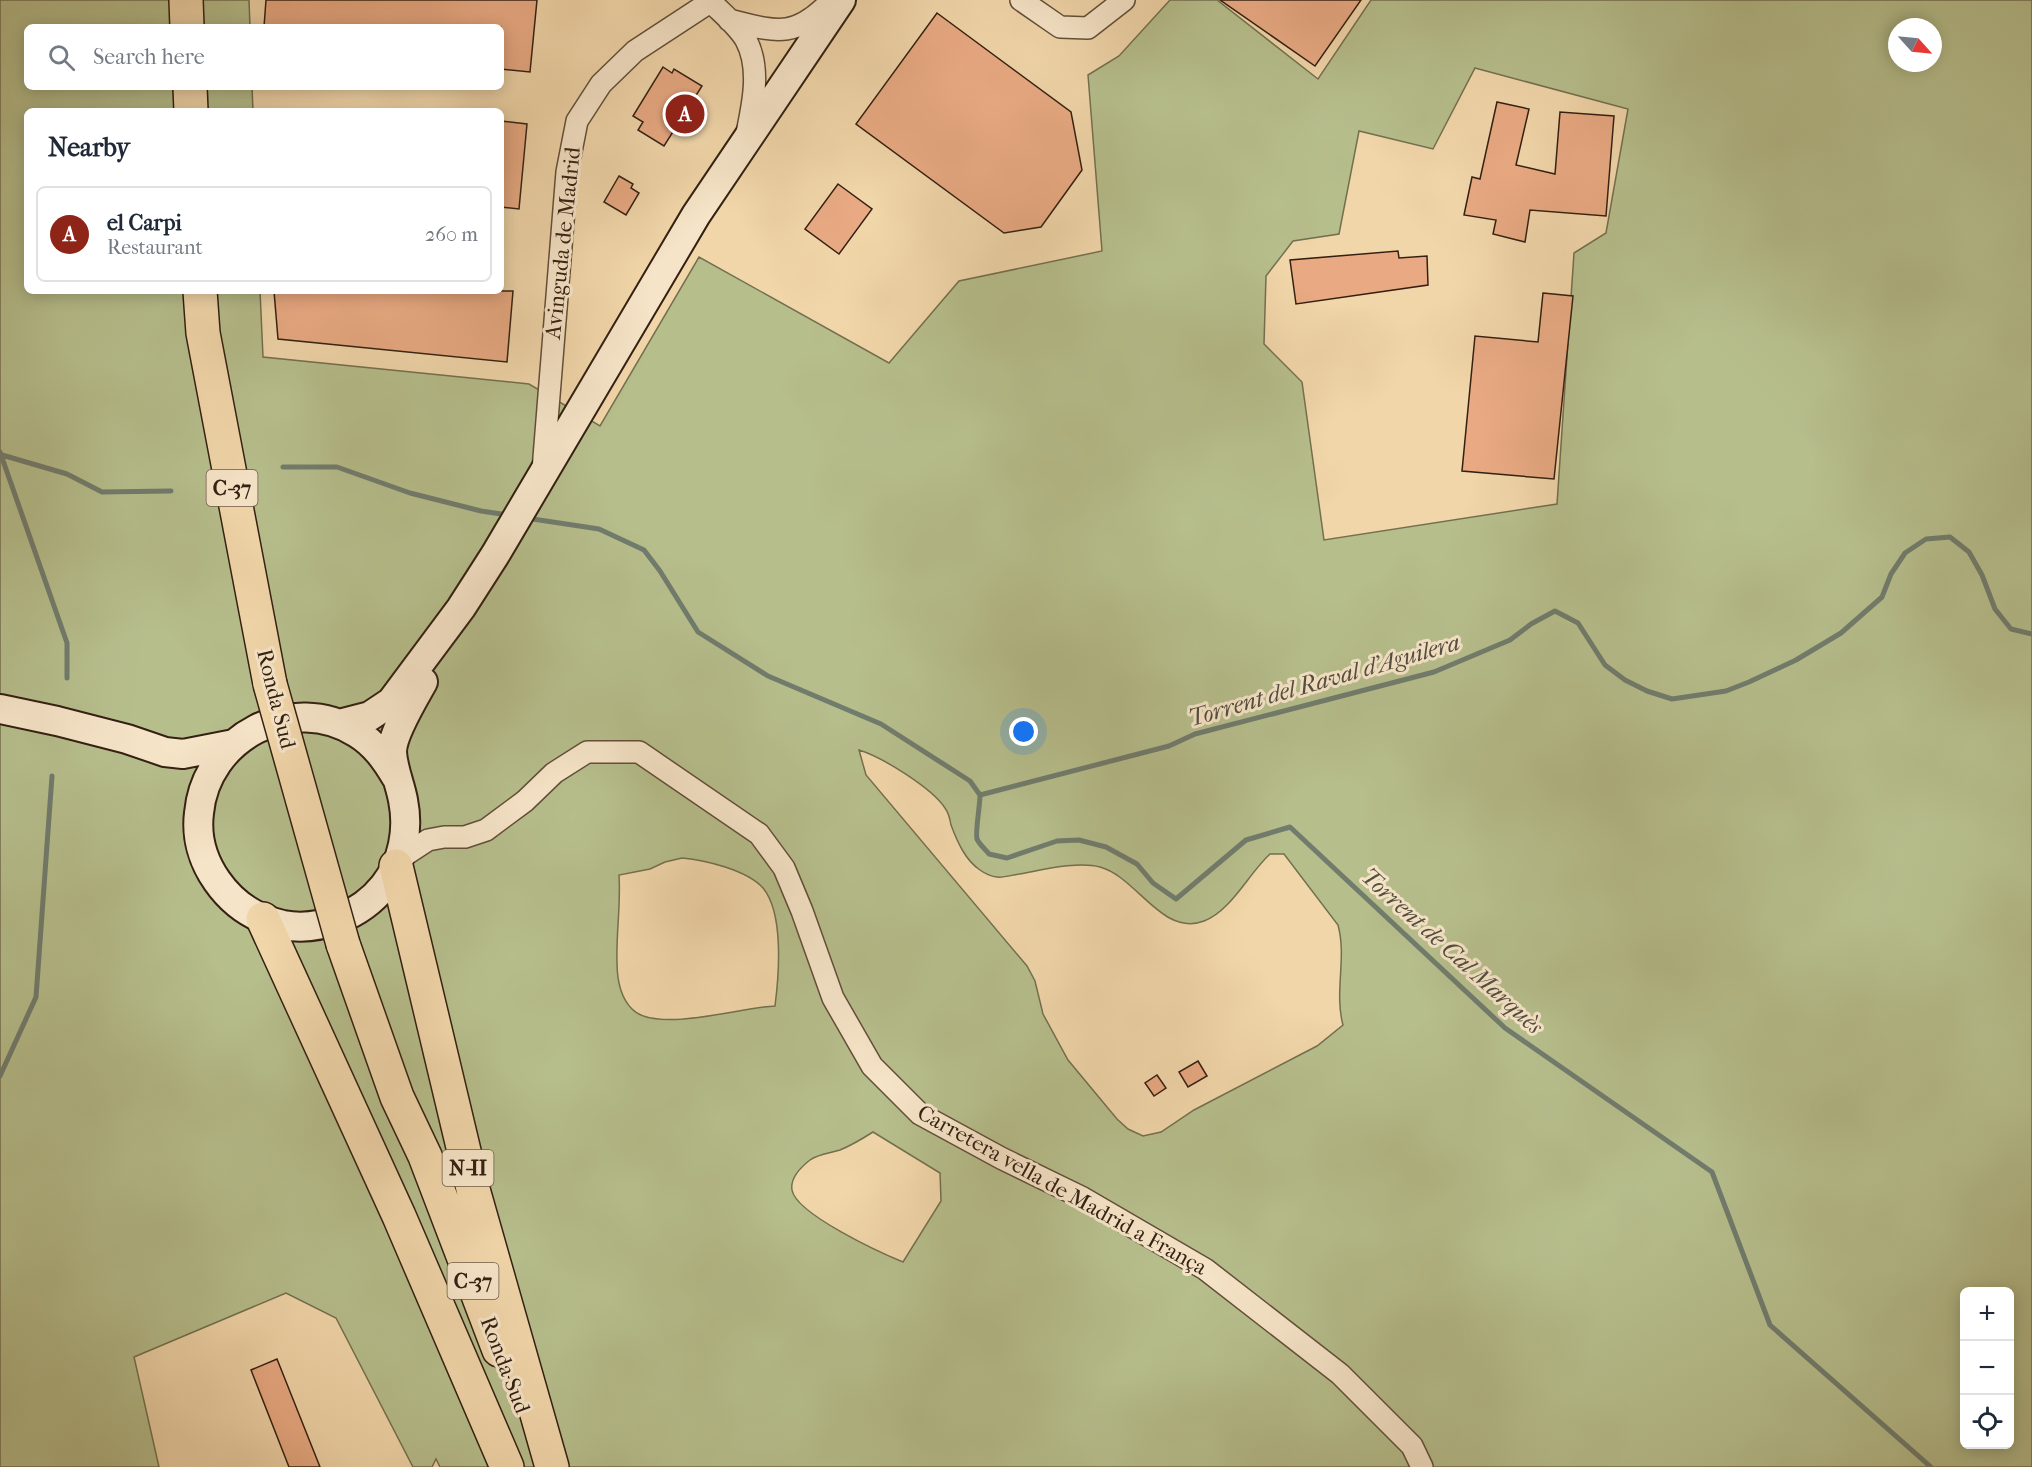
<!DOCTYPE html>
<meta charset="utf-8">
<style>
:root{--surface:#fff;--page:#f2f2f3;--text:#1f2937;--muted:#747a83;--line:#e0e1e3;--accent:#8f2418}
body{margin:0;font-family:"IM FELL French Canon",serif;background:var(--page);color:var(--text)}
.controls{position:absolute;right:18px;bottom:18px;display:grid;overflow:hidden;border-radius:9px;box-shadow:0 3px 15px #0003}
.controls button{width:54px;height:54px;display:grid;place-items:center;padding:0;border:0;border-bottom:2px solid var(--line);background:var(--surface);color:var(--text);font:30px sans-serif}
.compass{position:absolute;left:1888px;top:18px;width:54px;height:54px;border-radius:50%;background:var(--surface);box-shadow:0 3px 15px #0003;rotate:117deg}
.you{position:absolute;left:1024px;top:732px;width:21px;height:21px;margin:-15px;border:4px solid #fff;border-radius:50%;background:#1a73e8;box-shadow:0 0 0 9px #1a73e833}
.badge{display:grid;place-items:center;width:39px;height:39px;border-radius:50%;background:var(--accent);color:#fff;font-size:20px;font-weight:700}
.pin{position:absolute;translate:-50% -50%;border:3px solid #fff;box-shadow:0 2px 6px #0006}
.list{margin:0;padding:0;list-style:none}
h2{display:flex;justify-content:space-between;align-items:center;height:78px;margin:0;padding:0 24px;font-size:26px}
h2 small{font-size:20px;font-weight:400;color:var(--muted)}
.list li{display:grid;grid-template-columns:39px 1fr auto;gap:18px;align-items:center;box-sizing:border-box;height:96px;margin:0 12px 12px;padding:0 12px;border:2px solid var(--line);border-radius:9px}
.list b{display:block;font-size:22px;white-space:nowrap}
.list p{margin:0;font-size:20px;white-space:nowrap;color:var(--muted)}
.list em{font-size:20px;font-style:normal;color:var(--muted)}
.icon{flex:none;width:33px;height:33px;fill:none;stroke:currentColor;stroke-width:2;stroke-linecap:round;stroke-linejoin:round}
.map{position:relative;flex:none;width:2032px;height:1467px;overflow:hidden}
.search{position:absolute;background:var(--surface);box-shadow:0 3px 15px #0003;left:24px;top:24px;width:480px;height:66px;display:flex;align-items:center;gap:15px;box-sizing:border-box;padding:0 21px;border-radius:9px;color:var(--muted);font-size:22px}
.panel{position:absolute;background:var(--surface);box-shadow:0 3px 15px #0003;left:24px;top:108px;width:480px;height:186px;border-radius:9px}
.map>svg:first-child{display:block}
</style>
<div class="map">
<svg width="2032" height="1467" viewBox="0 0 2032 1467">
<rect width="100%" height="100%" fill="#f1d6aa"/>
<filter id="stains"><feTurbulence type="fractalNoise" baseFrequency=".00333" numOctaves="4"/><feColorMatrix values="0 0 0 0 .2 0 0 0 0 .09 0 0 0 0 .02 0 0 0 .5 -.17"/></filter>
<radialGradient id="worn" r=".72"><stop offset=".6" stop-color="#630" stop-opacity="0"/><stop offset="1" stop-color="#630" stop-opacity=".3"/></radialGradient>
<path fill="#b6be8c" stroke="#746f4f" stroke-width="1.5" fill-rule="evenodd" d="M 0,0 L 249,0 L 250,27 L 27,27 L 27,87 L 252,87 L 253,111 L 27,111 L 27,291 L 260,291 L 263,357 L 529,384 L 600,426 L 699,257 L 889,363 L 959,281 L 1102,251 L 1088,75 L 1119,56 L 1170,0 L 1217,0 L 1318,79 L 1371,0 L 2032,0 L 2032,1467 L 440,1467 L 436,1459 L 432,1467 L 413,1467 L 336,1318 L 286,1293 L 134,1357 L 159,1467 L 0,1467 ZM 1897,27 L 1933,27 L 1933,63 L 1897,63 ZM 1475,68 L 1628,109 L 1606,233 L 1574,253 L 1557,504 L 1324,540 L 1302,382 L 1264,344 L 1266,276 L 1293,241 L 1339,234 L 1359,131 L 1433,149 ZM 859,750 C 882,757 932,788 945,808 C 948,812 950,819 951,825 C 957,841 965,860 980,870 C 984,873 992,877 997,877 C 1003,878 1012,875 1019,874 C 1042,870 1078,861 1100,867 C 1137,877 1162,937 1204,921 C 1231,911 1249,873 1270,854 L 1284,854 L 1338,925 C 1347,958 1334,992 1343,1025 L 1317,1046 L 1194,1110 L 1161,1132 L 1143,1136 L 1128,1129 L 1117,1119 L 1068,1060 L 1043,1014 L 1035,981 L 1027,966 L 866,775 ZM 682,858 C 705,860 747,870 763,888 C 784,913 779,975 775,1006 C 742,1007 656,1034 632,1009 C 620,997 617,978 617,962 C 616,933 621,904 619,875 L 650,869 L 665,862 ZM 873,1132 L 940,1173 L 941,1201 L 903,1262 C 881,1253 796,1214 792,1190 C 790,1178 801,1167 810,1160 C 818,1154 831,1153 840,1150 C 852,1145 862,1139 873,1132 ZM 1964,1292 L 2010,1292 L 2010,1444 L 1964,1444 Z"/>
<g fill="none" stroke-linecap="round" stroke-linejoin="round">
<path stroke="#717c6d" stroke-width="5" d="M 0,452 L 67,643 L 67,678
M 2,455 L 67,474 L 102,492 L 171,491
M 283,467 L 337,467 L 410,493 L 481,511 L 508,515
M 526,518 L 599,529 L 644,550 L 660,571 L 698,632 L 768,676 L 881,724 L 970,781 L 980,795
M 980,795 C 980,806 975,832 977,839 C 979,844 986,850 989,854 L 1007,858 L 1057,841 L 1079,840 L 1106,847 L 1137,864 L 1153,883 L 1176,899 L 1246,840 L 1290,827 L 1505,1028 L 1712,1172 L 1770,1325 L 1931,1467
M 980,795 L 1169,746 L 1195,734 L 1434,672 L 1510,640 L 1531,624 L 1555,611 L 1578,623 L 1605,665 L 1625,680 L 1647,691 L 1672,699 L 1726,691 L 1749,682 L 1796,660 L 1841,633 L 1882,597 L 1891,574 L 1905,553 L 1926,539 L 1950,537 L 1969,552 L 1982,575 L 1995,609 L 2011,629 L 2032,634
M 0,1076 L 36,997 L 52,776"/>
</g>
<path fill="#e9aa83" stroke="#332012" stroke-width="1.5" d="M 266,0 L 537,0 L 530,72 L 501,69 L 501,27 L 264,27 Z
M 1220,0 L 1361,0 L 1315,66 Z
M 937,13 L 1071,112 L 1082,170 L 1041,227 L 1004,233 L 856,124 Z
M 663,67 L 672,73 L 674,69 L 702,86 L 664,146 L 638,130 L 643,122 L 633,116 Z
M 1497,102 L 1529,109 L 1516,165 L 1555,174 L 1560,112 L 1614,116 L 1606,216 L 1530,210 L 1525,242 L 1493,234 L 1496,220 L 1464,215 L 1472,177 L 1480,179 Z
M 501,121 L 527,124 L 519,209 L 501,207 Z
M 619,176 L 633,184 L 631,188 L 639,193 L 626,215 L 604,202 Z
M 838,184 L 872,209 L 839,254 L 805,229 Z
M 1398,251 L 1399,258 L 1427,256 L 1428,285 L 1296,304 L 1290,260 Z
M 274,291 L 513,291 L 507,362 L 278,339 Z
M 1543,293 L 1573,296 L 1554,479 L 1462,471 L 1475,336 L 1538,342 Z
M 1198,1061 L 1207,1076 L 1188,1087 L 1179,1072 Z
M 1157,1075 L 1166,1088 L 1154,1096 L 1145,1083 Z
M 277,1359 L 320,1467 L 289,1467 L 251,1370 Z"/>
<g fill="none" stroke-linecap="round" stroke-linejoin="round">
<g stroke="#624e38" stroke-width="24">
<path id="street" d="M 1021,0 L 1060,27 L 1088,28 L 1124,0
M 711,2 C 723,14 738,26 746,40 C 761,68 753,104 747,133
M 729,20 C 777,32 795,39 832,0
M 543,470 L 567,172 L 577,121 L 601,84 L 635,51 L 713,0
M 399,859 L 428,840 L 444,837 L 465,837 L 486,830 L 525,801 L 554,773 L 587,752 L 639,752 L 759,834 L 784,868 L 802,911 L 833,998 L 872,1066 L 920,1114 L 1001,1158 L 1083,1198 L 1205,1269 L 1340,1374 L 1412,1446 L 1422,1467"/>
</g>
<g stroke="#332012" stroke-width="32">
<path id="secondary" d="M 0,709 L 57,721 L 127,739 L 165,752 L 183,754 L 234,744
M 339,724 L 370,716 L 391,702 L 461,608 L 495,555 L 696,215 L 841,0
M 396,777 C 386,760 375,744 357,733 C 292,692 206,737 199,813 C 196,837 203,861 217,881 C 233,904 256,919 283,925 C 320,932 361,915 384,886 C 403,862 409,830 403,800 C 400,784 393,769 392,752 C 392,734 414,698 423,682"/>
</g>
<g stroke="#332012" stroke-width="36">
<path id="highway" d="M 186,0 L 187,27
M 190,87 L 191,111
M 200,291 L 203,333 L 270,684
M 396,866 L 474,1193 L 552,1467
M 263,919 L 399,1216 L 507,1467
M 343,944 L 397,1097 L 425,1156 L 499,1350"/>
</g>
<use href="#street" stroke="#f6e4c8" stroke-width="21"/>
<use href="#secondary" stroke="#f6e4c8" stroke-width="28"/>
<use href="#highway" stroke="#f1d6aa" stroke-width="33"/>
<g stroke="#332012" stroke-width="36" stroke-linecap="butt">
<path id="highway-bridge" d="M 270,684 L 343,944"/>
</g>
<use href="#highway-bridge" stroke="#f1d6aa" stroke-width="33"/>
</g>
<g text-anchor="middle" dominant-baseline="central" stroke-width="6" stroke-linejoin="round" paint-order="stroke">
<g fill="#f6e4c8" stroke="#6e5b49" stroke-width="1.5">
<rect x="206.5" y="470" width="51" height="36" rx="4.5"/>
<rect x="442.5" y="1150" width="51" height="36" rx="4.5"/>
<rect x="447.5" y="1263" width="51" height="36" rx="4.5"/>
</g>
<g font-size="21" font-weight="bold" fill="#332012">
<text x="232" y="488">C-37</text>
<text x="468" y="1168">N-II</text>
<text x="473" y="1281">C-37</text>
</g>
<g font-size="22" fill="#332012" stroke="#f6e4c8">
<text transform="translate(563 243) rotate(-84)">Avinguda de Madrid</text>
<text transform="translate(276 699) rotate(76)">Ronda Sud</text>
<text transform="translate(1062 1190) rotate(29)">Carretera vella de Madrid a França</text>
<text transform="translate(505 1365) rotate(69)">Ronda Sud</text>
</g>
<g font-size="24" font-style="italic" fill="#524e3f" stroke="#f6e4c8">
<text transform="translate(1324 680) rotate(-16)">Torrent del Raval d'Aguilera</text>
<text transform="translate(1452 951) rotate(42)">Torrent de Cal Marquès</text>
</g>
</g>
<rect width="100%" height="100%" filter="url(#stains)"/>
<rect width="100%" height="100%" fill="url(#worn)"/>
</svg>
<div class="controls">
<button>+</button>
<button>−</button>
<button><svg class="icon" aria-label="locate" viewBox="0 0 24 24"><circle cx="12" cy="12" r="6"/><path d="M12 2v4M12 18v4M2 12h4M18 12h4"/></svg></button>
</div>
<svg class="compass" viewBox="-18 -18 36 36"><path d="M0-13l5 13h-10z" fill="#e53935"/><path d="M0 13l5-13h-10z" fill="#747a83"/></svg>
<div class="you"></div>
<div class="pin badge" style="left:685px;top:114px">A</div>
<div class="search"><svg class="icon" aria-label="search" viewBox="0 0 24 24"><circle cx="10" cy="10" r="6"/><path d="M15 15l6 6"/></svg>Search here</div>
<section class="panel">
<h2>Nearby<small></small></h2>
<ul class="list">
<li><span class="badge">A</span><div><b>el Carpi</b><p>Restaurant</p></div><em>260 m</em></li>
</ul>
</section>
</div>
